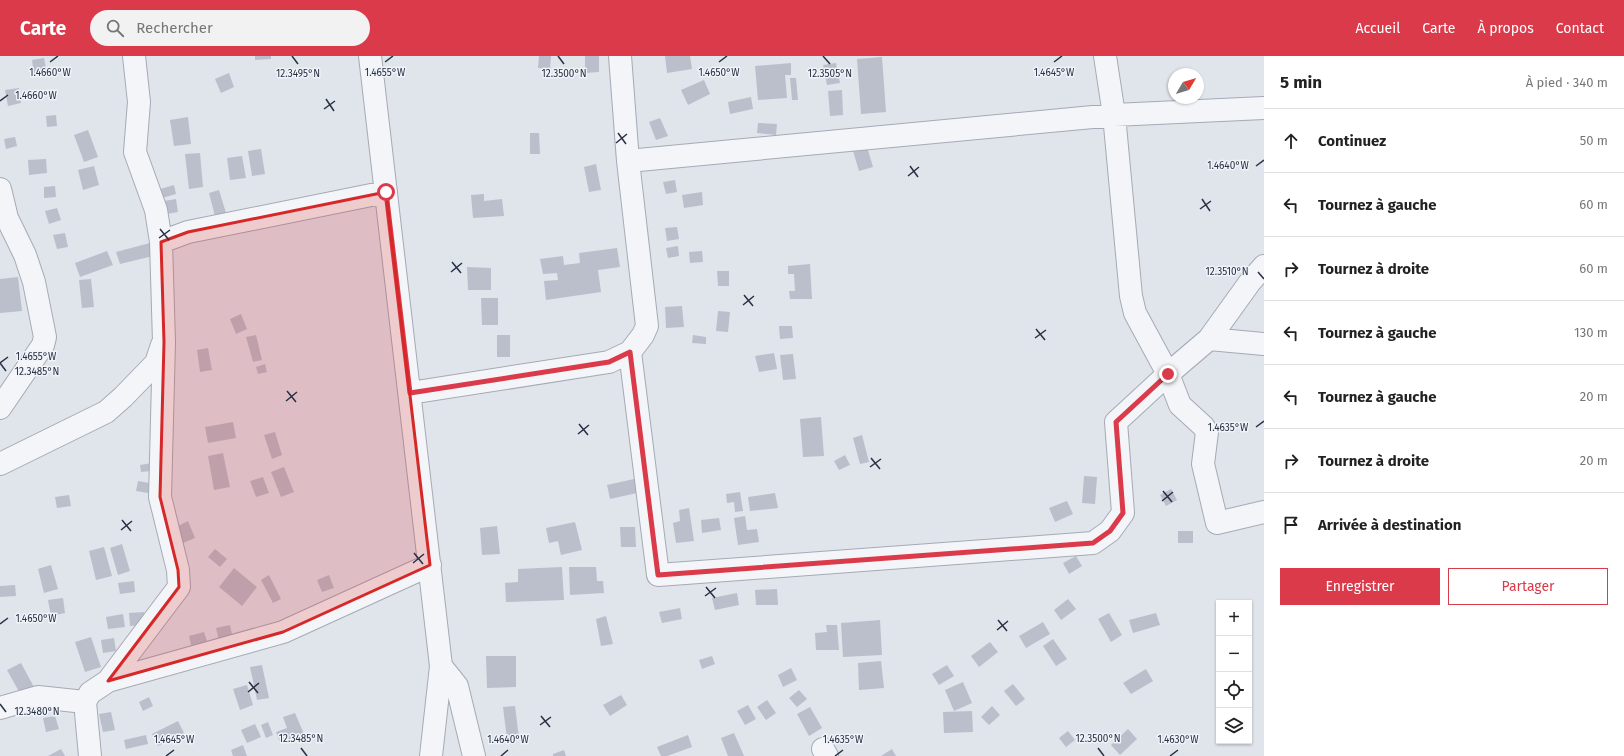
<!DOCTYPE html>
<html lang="fr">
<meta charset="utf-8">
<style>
:root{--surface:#fff;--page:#f2f2f2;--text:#222;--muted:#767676;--line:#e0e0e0;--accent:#db3a4a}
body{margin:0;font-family:"Fira Sans",sans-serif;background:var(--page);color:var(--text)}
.controls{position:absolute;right:12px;bottom:12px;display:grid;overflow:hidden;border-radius:0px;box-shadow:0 1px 3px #0004}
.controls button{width:36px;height:36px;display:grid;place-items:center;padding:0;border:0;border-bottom:1px solid var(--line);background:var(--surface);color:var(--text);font:20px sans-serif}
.compass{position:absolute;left:1168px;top:12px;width:36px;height:36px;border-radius:50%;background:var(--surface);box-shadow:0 1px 3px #0004;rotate:52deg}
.stop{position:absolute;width:12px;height:12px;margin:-9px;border:3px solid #db3a4a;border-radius:50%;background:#fff}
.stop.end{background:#db3a4a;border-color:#fff;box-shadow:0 1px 4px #0008}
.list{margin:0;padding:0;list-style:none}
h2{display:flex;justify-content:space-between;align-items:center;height:52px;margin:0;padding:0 16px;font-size:17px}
h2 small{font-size:13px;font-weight:400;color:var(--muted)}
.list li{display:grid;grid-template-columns:26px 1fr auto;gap:12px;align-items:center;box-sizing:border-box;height:64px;padding:0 16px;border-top:1px solid var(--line)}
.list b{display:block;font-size:15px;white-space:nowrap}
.list em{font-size:13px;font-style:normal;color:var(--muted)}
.actions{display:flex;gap:8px;padding:12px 16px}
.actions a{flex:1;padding:9px 0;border:1px solid var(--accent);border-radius:0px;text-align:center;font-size:14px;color:var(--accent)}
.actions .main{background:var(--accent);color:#fff}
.icon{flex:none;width:22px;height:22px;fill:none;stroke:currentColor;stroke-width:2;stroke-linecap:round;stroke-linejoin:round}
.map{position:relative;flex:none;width:1264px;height:700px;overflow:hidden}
header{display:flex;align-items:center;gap:24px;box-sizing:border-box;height:56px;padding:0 20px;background:var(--accent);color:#fff}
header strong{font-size:19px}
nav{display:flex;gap:22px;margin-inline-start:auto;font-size:14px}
.search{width:280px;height:36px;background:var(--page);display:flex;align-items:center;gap:10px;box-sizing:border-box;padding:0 14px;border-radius:22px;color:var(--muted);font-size:15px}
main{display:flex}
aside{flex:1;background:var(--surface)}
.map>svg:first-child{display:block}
</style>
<header>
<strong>Carte</strong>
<div class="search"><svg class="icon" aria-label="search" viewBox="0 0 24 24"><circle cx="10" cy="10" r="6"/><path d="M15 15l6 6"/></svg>Rechercher</div>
<nav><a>Accueil</a><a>Carte</a><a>À propos</a><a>Contact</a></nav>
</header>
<main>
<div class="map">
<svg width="1264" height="700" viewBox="0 0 1264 700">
<rect width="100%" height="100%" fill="#e0e4eb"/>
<path fill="#babfcb" d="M 255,0 L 271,0 L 271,3 L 255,4 Z
M 539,0 L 551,0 L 550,13 L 538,12 Z
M 585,0 L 599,0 L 599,16 L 585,17 Z
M 665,0 L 690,0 L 692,13 L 667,17 Z
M 882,1 L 886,56 L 861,58 L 857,3 Z
M 44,2 L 47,17 L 34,19 L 32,4 Z
M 791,7 L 791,19 L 785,19 L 787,42 L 758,44 L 755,10 Z
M 836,7 L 840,27 L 827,29 L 823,9 Z
M 229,17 L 234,31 L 221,37 L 215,23 Z
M 790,22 L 796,22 L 798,44 L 792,44 Z
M 704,24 L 710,38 L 688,49 L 681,34 Z
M 19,32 L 21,47 L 8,50 L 5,34 Z
M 842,34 L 843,59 L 830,60 L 828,35 Z
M 751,41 L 753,53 L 730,58 L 728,46 Z
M 56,59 L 57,70 L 47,71 L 46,60 Z
M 188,61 L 191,88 L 174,90 L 170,64 Z
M 660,62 L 668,80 L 656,84 L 649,66 Z
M 758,67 L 777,68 L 776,79 L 757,77 Z
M 88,74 L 98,101 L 84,106 L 74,79 Z
M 530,77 L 539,77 L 540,98 L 530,98 Z
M 15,81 L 17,90 L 6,93 L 4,83 Z
M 865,84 L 873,111 L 859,115 L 851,88 Z
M 261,93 L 265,118 L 252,120 L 248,95 Z
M 200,97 L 203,131 L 189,133 L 185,98 Z
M 242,100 L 246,122 L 230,124 L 227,102 Z
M 46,103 L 47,117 L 29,119 L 28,104 Z
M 596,108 L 601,134 L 589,136 L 584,111 Z
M 94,110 L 99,129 L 83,134 L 78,114 Z
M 675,124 L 677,136 L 666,138 L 663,126 Z
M 174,129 L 176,138 L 159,143 L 157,134 Z
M 55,130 L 56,141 L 44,142 L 44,131 Z
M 219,134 L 226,157 L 215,160 L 209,137 Z
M 702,136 L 703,149 L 684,152 L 682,139 Z
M 484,138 L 484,145 L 502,143 L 504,160 L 473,162 L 471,139 Z
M 176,143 L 178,156 L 167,158 L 164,145 Z
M 57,152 L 61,164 L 49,168 L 45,155 Z
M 677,171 L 679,183 L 667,185 L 665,172 Z
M 65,177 L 68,191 L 57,193 L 53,179 Z
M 150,187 L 153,200 L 120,208 L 116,196 Z
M 678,190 L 679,200 L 668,202 L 666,192 Z
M 617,192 L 620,211 L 598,214 L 601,236 L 546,244 L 544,225 L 558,224 L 557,217 L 543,218 L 540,203 L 563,200 L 564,209 L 580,207 L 579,197 Z
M 107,195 L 113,209 L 80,221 L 75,207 Z
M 702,195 L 703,206 L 690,207 L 689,196 Z
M 810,208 L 812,243 L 790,243 L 789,235 L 795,235 L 794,218 L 788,218 L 788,210 Z
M 467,211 L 491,212 L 491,234 L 468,234 Z
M 717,215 L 729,215 L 729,230 L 718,230 Z
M 18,221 L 22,255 L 0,257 L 0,223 Z
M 91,223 L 94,251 L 82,252 L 79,224 Z
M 481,242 L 498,242 L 498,269 L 482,269 Z
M 682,250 L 684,271 L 666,272 L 665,251 Z
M 718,255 L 730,256 L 728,276 L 716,275 Z
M 241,258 L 247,273 L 236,278 L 230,263 Z
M 779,270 L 792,270 L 793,282 L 780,283 Z
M 256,279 L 262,304 L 253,306 L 246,281 Z
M 497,279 L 510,279 L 510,301 L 497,301 Z
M 693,279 L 706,281 L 706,288 L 692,287 Z
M 208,292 L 212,314 L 200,316 L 197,294 Z
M 774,297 L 777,313 L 759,316 L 755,300 Z
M 793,298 L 796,323 L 783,324 L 780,299 Z
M 265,308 L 267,316 L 258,318 L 256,311 Z
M 821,361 L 824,400 L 803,401 L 800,363 Z
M 233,366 L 236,382 L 208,387 L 205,371 Z
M 275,376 L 282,399 L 272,403 L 264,379 Z
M 862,379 L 869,406 L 860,408 L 853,382 Z
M 223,397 L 230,431 L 214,434 L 208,400 Z
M 845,399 L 850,409 L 839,414 L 834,405 Z
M 159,406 L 160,414 L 141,416 L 140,409 Z
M 284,411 L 294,436 L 281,441 L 271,416 Z
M 1084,420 L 1097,421 L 1095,448 L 1082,447 Z
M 263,421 L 269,437 L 256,441 L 250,425 Z
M 634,423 L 637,437 L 610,443 L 607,429 Z
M 138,425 L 149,427 L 148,437 L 136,435 Z
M 1171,433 L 1177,444 L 1166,450 L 1160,439 Z
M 740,436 L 743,455 L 735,456 L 734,446 L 727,447 L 726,438 Z
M 775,437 L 778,452 L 750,455 L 748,441 Z
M 69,439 L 71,450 L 57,452 L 55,441 Z
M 1067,445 L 1073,458 L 1055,466 L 1049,452 Z
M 689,452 L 694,485 L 676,487 L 673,467 L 680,465 L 679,454 Z
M 745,460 L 747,474 L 757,473 L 759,486 L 738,489 L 734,462 Z
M 719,462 L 721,474 L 702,477 L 701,464 Z
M 188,465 L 195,482 L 183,487 L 176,471 Z
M 575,466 L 582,494 L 561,499 L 558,485 L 549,487 L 546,472 Z
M 497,470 L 500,498 L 482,499 L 480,472 Z
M 620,471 L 635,471 L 636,491 L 621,491 Z
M 1178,475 L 1193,475 L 1193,487 L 1178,487 Z
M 122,488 L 130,515 L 118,519 L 110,492 Z
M 104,491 L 112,520 L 96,524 L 89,495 Z
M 215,493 L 227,503 L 220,511 L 208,501 Z
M 1076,500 L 1082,510 L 1069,518 L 1063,507 Z
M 51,509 L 58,533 L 44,537 L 38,513 Z
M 562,511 L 564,544 L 506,546 L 505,527 L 518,526 L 518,513 Z
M 569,511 L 596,511 L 597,525 L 603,525 L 604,537 L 570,539 Z
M 234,512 L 257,531 L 242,550 L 219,531 Z
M 269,519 L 281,543 L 273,547 L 261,524 Z
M 329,519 L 334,532 L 322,536 L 317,524 Z
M 134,525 L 135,536 L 120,538 L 118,527 Z
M 15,529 L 16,540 L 0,541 L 0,530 Z
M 777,533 L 778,549 L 756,549 L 755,534 Z
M 737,537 L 739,549 L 715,554 L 712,542 Z
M 63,542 L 65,557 L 51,560 L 48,544 Z
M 1068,543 L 1076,553 L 1061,564 L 1054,554 Z
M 680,552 L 682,563 L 662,567 L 659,556 Z
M 144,556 L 145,569 L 130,570 L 129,557 Z
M 1109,557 L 1122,579 L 1111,586 L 1098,563 Z
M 1156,557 L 1160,569 L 1133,577 L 1129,564 Z
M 123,558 L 125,571 L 108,573 L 106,561 Z
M 606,560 L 613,588 L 601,590 L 596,563 Z
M 880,564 L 882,599 L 843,601 L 841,567 Z
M 1043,566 L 1050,578 L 1026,592 L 1019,580 Z
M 230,569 L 234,587 L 220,589 L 216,572 Z
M 826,569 L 837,569 L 839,594 L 816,594 L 815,577 L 827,576 Z
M 204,576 L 208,588 L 192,593 L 189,580 Z
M 91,581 L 101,611 L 85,616 L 75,586 Z
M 114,582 L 116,595 L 103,597 L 101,584 Z
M 1053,583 L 1067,603 L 1056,610 L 1043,590 Z
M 990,586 L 998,596 L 979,611 L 971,600 Z
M 486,600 L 516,600 L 516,631 L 487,632 Z
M 712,600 L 715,608 L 702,613 L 699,604 Z
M 881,605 L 884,632 L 859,634 L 858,607 Z
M 21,607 L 35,633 L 22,641 L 7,614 Z
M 262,609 L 269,642 L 257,644 L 250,611 Z
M 947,609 L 954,620 L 939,629 L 932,618 Z
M 791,612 L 797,624 L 783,631 L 778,619 Z
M 1146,613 L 1153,625 L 1131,638 L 1123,627 Z
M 963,626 L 972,647 L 954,655 L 945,634 Z
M 1013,628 L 1025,643 L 1016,650 L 1004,635 Z
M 247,629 L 253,649 L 240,654 L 233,633 Z
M 799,634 L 807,643 L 797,651 L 789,642 Z
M 621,639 L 627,649 L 610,660 L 603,649 Z
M 149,641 L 153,650 L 143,655 L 139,646 Z
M 767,644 L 776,657 L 766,664 L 757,651 Z
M 748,649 L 756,663 L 745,669 L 737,655 Z
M 515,650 L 519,682 L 507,683 L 503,651 Z
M 992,650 L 1000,659 L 989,669 L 981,661 Z
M 810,651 L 822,672 L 809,680 L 797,658 Z
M 972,655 L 973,676 L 944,677 L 943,656 Z
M 111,656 L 115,674 L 103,676 L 99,658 Z
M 295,657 L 304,678 L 280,687 L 276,676 L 287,672 L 283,661 Z
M 55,660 L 59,673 L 46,676 L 43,662 Z
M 178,665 L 184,677 L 158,690 L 152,678 Z
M 268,666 L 273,679 L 266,682 L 261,669 Z
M 255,668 L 261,681 L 247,687 L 241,674 Z
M 1128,673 L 1137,683 L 1120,699 L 1111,689 Z
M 1068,675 L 1075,684 L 1066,691 L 1059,682 Z
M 734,677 L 744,700 L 728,700 L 721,682 Z
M 146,679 L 148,688 L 126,693 L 124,684 Z
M 688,679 L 692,691 L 667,700 L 661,700 L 657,691 Z
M 243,689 L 247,700 L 233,700 L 231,694 Z
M 61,693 L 65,700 L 48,700 Z
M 892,693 L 896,700 L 881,700 Z
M 564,694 L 566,700 L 553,700 L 553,698 Z"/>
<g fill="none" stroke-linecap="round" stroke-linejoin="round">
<g stroke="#a5aab6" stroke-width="24">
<path id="street" d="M 370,0 L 441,610 L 431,700
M 1105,0 L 1114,59 L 1131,240 L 1135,257 L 1168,318 L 1180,349 L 1203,370 L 1207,376 L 1203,408 L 1217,467 L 1264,456
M 628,105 L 1114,59 L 1264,52
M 0,133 L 7,162 L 25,199 L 34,226 L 45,281 L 43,289 L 0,352
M 161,186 L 188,176 L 386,136
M 1209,283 L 1250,226 L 1264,210
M 630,296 L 658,519 L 1093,487 L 1110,475 L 1123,457 L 1116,366 L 1168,318 L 1209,283 L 1264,288
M 410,337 L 609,306 L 630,296 L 643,279 L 647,270 L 628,105 L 620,0
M 0,408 L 106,356 L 123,341 L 156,307 L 162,289
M 441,610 L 457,630 L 474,700
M 108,625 L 179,531 L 178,514 L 160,441 L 164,286 L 161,186 L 156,154 L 135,96 L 139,46 L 134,0
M 0,652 L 38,641 L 85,646
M 823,693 L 827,700
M 90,700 L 85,646 L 90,637 L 108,625 L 283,576 L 430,509"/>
</g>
<use href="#street" stroke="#f4f5f8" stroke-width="22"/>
</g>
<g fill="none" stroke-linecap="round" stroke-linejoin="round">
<path stroke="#db3a4a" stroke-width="5" d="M 386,136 L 410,337 L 609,306 L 630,296 L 658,519 L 1093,487 L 1110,475 L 1123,457 L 1116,366 L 1168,318"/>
</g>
<path fill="#d62828" fill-opacity="0.2" stroke="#d62828" stroke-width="3" stroke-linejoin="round" d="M 386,136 L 430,509 L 283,576 L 108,625 L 179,531 L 178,514 L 160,441 L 164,286 L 161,186 L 188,176 Z"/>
<path fill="none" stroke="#273044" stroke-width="1.5" d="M 292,0 L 298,8M 558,0 L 564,8M 823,0 L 830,8M 50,6 L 58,0M 385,6 L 393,0M 719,6 L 727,0M 1054,6 L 1062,0M 326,43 L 334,55M 0,45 L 8,39M 324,53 L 335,45M 618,77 L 626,88M 616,87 L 627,78M 910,110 L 918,121M 1256,110 L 1264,104M 908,120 L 919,111M 1202,143 L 1210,155M 1200,153 L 1211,145M 160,173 L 169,184M 159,182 L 170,174M 452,206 L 461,217M 451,216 L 462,207M 1258,216 L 1264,223M 744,239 L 753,250M 743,249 L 754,240M 1036,273 L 1045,284M 1035,282 L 1046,274M 0,307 L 8,301M 0,307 L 6,315M 287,335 L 296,346M 286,345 L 297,336M 579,368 L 588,379M 1256,371 L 1264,365M 578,378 L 589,369M 871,402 L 880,413M 870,411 L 881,403M 1163,435 L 1172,446M 1162,445 L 1173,436M 122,464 L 131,475M 121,474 L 132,465M 414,497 L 423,508M 413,507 L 424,498M 706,531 L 715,542M 705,540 L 716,532M 998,564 L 1007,575M 0,568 L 8,562M 997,574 L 1008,565M 249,626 L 258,637M 248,636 L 259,627M 0,648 L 6,656M 541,660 L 550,671M 540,669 L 551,661M 301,692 L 307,700M 1098,692 L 1104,700M 166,700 L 174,694M 501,700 L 508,694M 835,700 L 843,694M 1170,700 L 1178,694"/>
<g font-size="10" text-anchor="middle" fill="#273044" stroke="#f0f3f8" stroke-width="3" stroke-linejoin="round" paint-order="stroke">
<text x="50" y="20">1.4660°W</text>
<text x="385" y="20">1.4655°W</text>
<text x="719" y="20">1.4650°W</text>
<text x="1054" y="20">1.4645°W</text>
<text x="564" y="21">12.3500°N</text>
<text x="830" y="21">12.3505°N</text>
<text x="298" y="21">12.3495°N</text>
<text x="36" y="43">1.4660°W</text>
<text x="1228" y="113">1.4640°W</text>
<text x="1227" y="219">12.3510°N</text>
<text x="36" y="304">1.4655°W</text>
<text x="37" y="319">12.3485°N</text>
<text x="1228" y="375">1.4635°W</text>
<text x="36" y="566">1.4650°W</text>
<text x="37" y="659">12.3480°N</text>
<text x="301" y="686">12.3485°N</text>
<text x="1098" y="686">12.3500°N</text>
<text x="174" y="687">1.4645°W</text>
<text x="508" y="687">1.4640°W</text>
<text x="843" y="687">1.4635°W</text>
<text x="1178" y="687">1.4630°W</text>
</g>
</svg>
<div class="controls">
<button>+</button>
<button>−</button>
<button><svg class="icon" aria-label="locate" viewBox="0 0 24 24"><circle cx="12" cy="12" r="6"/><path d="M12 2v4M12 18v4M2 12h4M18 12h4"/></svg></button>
<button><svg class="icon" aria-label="layers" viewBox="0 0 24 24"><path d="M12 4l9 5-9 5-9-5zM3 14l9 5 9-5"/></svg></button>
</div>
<svg class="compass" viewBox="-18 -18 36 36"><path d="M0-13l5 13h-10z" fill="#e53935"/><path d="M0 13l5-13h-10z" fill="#767676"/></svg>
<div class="stop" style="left:386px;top:136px"></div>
<div class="stop end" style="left:1168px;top:318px"></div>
</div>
<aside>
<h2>5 min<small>À pied · 340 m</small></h2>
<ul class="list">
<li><svg class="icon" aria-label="ahead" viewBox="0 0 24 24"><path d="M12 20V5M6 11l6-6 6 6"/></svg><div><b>Continuez</b></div><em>50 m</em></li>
<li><svg class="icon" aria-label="left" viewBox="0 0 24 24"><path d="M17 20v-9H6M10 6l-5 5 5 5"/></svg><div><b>Tournez à gauche</b></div><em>60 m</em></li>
<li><svg class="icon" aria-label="right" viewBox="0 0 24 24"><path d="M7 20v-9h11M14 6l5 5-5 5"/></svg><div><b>Tournez à droite</b></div><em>60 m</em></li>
<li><svg class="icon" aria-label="left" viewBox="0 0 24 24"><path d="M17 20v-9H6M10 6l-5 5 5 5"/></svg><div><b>Tournez à gauche</b></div><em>130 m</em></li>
<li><svg class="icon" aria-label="left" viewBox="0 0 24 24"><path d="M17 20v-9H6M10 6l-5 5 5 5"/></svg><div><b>Tournez à gauche</b></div><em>20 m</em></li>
<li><svg class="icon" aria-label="right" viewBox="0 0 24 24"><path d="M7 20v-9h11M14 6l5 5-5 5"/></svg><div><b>Tournez à droite</b></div><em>20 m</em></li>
<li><svg class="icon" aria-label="arrive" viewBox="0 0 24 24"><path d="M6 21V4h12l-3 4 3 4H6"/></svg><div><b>Arrivée à destination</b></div></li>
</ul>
<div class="actions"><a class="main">Enregistrer</a><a>Partager</a></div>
</aside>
</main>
